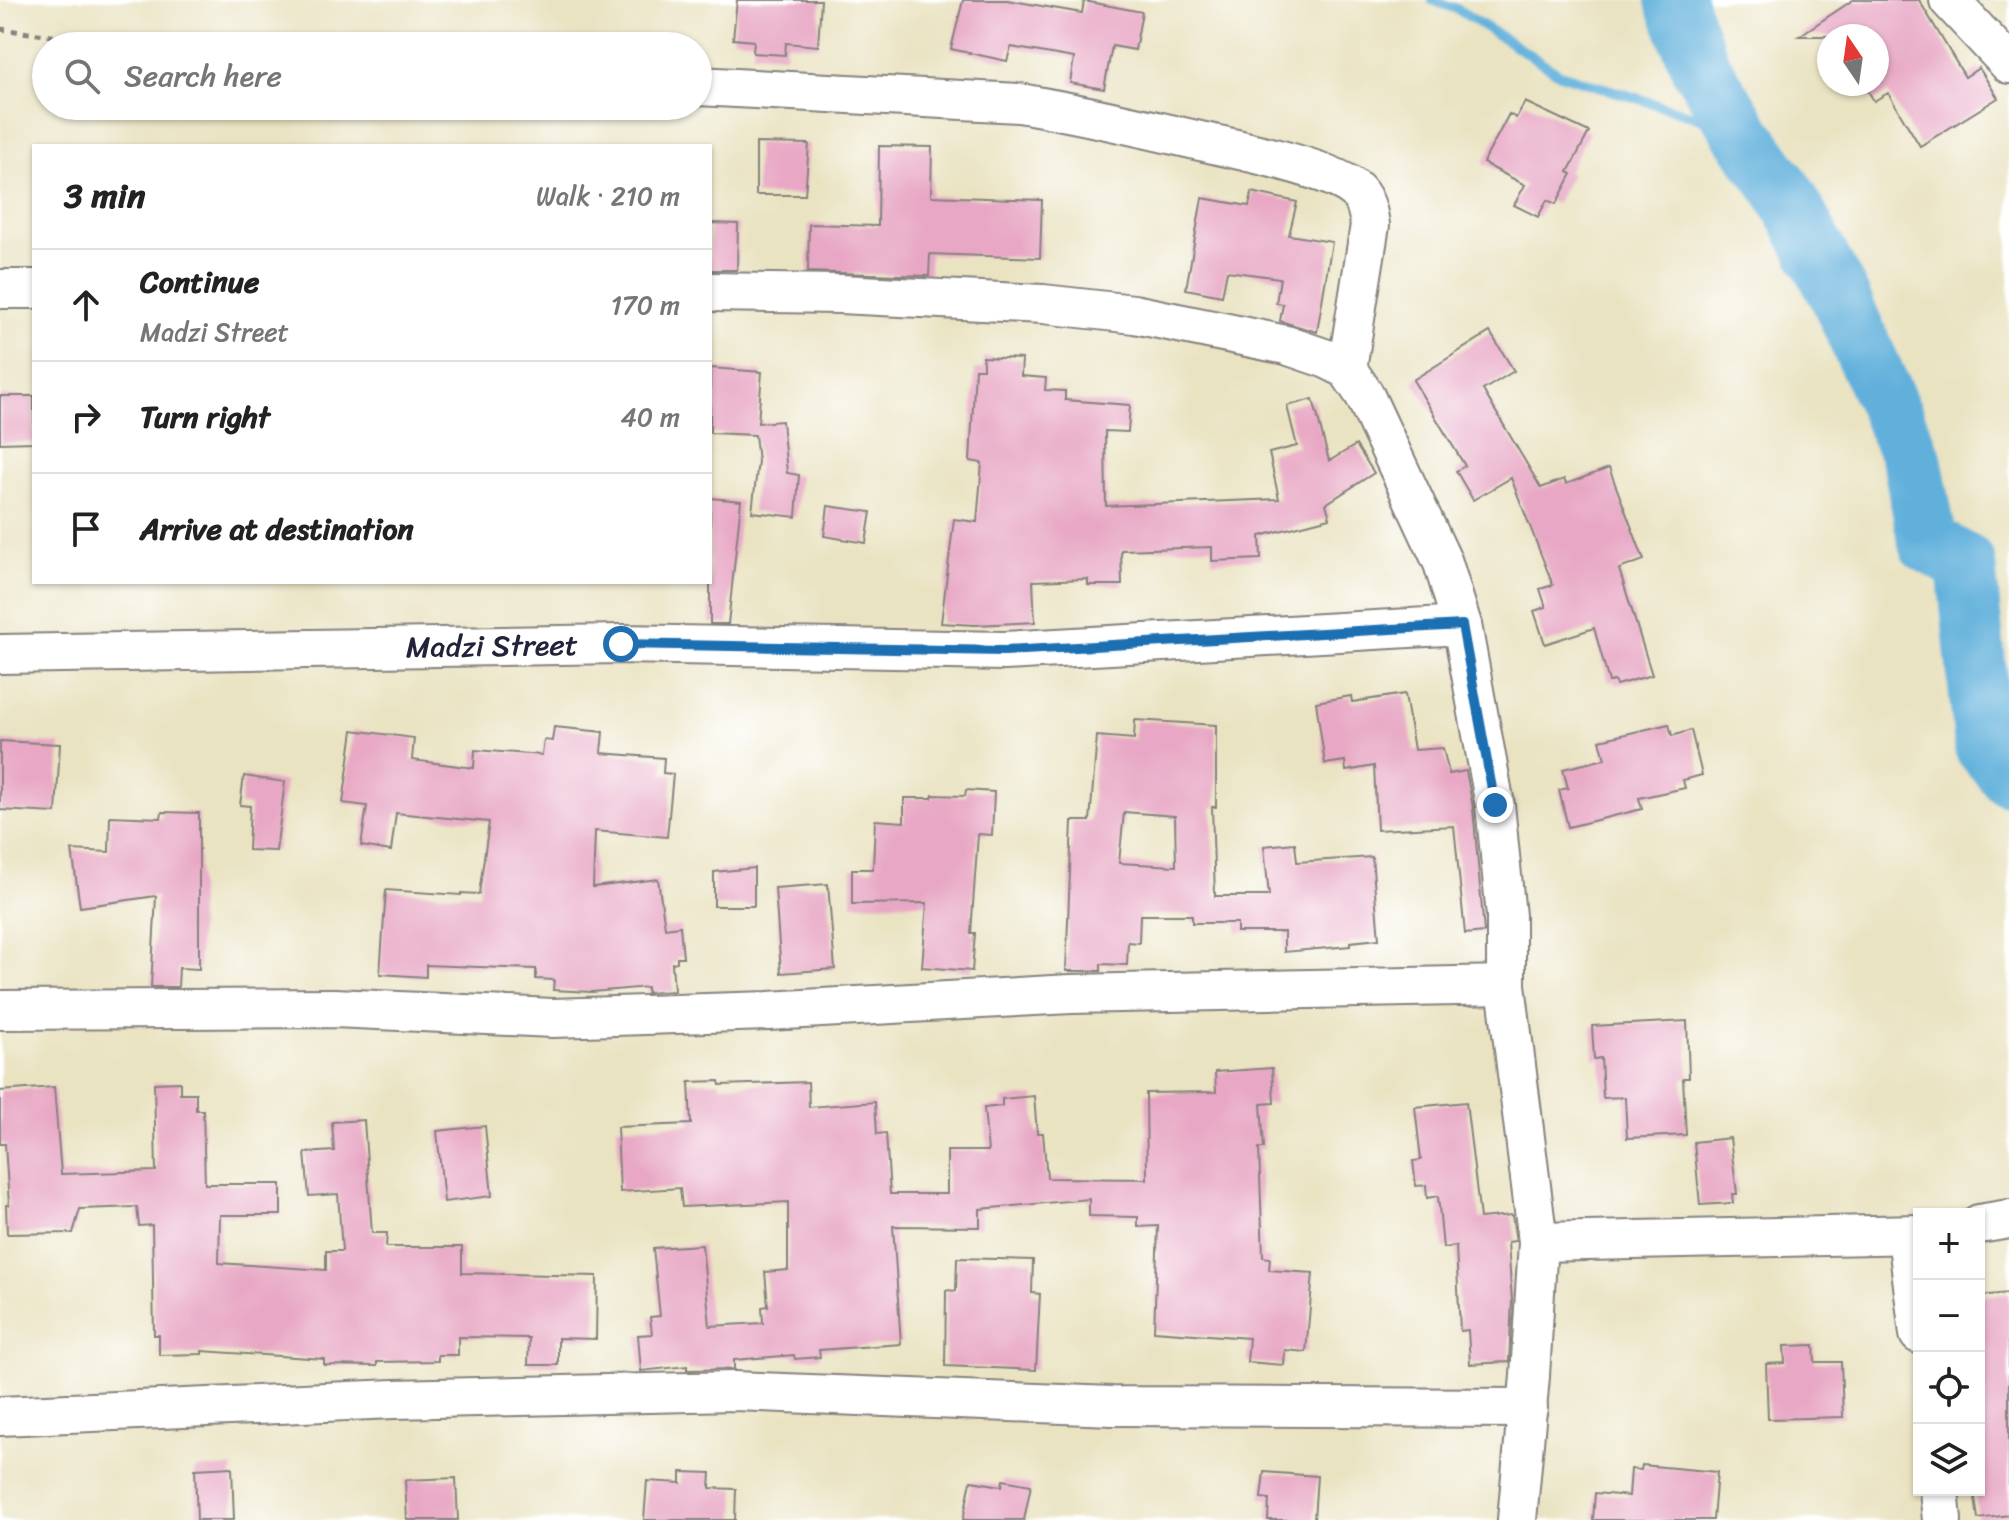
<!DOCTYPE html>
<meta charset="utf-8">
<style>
:root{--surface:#fff;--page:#f6f6f6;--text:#222;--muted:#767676;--line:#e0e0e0}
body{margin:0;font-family:Sriracha,sans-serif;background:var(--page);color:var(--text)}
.controls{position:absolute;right:24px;bottom:24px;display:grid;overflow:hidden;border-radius:0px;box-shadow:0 2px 6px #0004}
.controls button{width:72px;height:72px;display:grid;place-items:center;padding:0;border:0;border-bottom:2px solid var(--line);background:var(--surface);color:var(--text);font:40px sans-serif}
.compass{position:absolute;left:1817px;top:24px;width:72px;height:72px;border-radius:50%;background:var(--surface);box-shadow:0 2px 6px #0004;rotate:347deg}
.stop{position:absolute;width:24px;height:24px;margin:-18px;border:6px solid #1f6fb2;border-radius:50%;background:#fff}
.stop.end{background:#1f6fb2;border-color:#fff;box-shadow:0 2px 8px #0008}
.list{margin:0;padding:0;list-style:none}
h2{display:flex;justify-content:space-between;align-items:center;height:104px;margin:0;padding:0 32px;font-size:34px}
h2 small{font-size:26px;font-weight:400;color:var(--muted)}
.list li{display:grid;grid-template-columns:52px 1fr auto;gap:24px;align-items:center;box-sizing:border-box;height:112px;padding:0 32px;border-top:2px solid var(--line)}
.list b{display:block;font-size:30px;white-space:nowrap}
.list p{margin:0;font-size:26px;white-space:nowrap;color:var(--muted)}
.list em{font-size:26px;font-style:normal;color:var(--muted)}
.icon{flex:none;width:44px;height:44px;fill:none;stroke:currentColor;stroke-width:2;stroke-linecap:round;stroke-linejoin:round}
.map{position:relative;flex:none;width:2009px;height:1520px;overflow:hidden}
.search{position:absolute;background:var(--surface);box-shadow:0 2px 6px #0004;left:32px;top:32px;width:680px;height:88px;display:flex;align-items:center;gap:20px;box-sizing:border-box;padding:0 28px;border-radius:44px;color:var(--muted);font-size:30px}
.panel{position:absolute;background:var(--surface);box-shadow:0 2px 6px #0004;left:32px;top:144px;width:680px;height:440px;border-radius:0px}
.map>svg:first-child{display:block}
</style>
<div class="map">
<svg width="2009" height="1520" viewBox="0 0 2009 1520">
<rect width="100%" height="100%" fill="#fff"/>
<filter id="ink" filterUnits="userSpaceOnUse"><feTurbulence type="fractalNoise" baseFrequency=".0125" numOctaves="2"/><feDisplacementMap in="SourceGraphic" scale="16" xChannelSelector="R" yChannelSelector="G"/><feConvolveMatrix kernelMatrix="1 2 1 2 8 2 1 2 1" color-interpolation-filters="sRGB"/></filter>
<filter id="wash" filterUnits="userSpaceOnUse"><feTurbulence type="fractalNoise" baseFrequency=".006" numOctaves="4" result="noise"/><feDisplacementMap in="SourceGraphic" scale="32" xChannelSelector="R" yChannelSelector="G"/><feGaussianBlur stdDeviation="1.8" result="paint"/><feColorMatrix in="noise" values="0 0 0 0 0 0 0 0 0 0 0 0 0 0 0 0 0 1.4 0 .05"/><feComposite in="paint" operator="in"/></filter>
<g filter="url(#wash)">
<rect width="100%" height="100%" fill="#eae3c2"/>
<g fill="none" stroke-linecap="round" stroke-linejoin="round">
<path stroke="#61b0db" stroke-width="10" d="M 1432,0 L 1457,9 L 1560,74 L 1741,131"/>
<path stroke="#61b0db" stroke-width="60" d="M 1675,0 L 1700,66 L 1741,131 L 1787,196 L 1839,295 L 1912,459 L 1928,543 L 1966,564 L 1984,746 L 2009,776"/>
</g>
<g id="blocks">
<path fill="#e8a8c5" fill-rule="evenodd" d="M 737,0 L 821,0 L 818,46 L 786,43 L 785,55 L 753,53 L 754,41 L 733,39 Z
M 963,0 L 1007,0 L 1082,13 L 1084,1 L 1142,12 L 1135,50 L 1112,46 L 1104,89 L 1070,83 L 1074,58 L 1011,47 L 1007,61 L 951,49 Z
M 1853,0 L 1919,0 L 1965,77 L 1979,68 L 1998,98 L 1920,146 L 1888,93 L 1874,101 L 1864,84 L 1877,84 L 1877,36 L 1799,36 Z
M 1525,102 L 1589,132 L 1568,172 L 1572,174 L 1556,204 L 1547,200 L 1538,217 L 1514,205 L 1525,185 L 1483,163 L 1509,114 L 1516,118 Z
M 756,143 L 809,144 L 805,195 L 756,195 Z
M 879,146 L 932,147 L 931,196 L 1042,200 L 1040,258 L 930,254 L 929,276 L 808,272 L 809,224 L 878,226 Z
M 1252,192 L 1297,202 L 1289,235 L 1332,242 L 1317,332 L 1280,321 L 1283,304 L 1276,303 L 1280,278 L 1227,271 L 1222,296 L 1186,289 L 1202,198 L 1249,206 Z
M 710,223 L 738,224 L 737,270 L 710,270 Z
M 1490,332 L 1514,371 L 1483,390 L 1541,488 L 1564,479 L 1566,484 L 1609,468 L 1644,560 L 1619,569 L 1652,675 L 1616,685 L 1614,681 L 1609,682 L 1594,628 L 1545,644 L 1534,611 L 1546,607 L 1540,589 L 1553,585 L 1511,478 L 1473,500 L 1456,471 L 1465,466 L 1413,380 Z
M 983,357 L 1022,359 L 1021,376 L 1046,378 L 1045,390 L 1065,391 L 1065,400 L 1130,405 L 1128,432 L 1105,431 L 1106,506 L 1279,499 L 1269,453 L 1297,446 L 1287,406 L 1313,399 L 1329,461 L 1356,445 L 1374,473 L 1326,504 L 1330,518 L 1260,536 L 1261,559 L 1212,561 L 1212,547 L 1121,550 L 1122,585 L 1088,585 L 1088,579 L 1033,581 L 1035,622 L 975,625 L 941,623 L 954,519 L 977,522 L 982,463 L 970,461 L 975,369 L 983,369 Z
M 710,368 L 762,372 L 758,423 L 782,421 L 787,473 L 799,475 L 796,517 L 752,512 L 758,461 L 755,435 L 710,433 Z
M 0,396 L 34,396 L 34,442 L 0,443 Z
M 710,498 L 741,501 L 728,624 L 710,624 Z
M 828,506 L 871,512 L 866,543 L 824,536 Z
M 1405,694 L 1414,750 L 1443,748 L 1449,774 L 1466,771 L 1473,808 L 1484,932 L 1465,934 L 1454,826 L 1377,830 L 1374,766 L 1346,771 L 1345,761 L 1325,764 L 1316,702 L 1351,696 L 1352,702 Z
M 1135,720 L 1216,725 L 1216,807 L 1212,807 L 1215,896 L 1269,896 L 1264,846 L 1295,843 L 1297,862 L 1372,857 L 1379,939 L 1350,942 L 1350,946 L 1284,952 L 1284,932 L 1237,932 L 1237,923 L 1192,923 L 1192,915 L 1140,915 L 1139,943 L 1128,942 L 1127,965 L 1101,964 L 1101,971 L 1066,971 L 1072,821 L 1090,821 L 1097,736 L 1134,739 ZM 1124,812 L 1175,816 L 1176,866 L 1119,863 Z
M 1669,724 L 1672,736 L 1691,730 L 1702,775 L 1683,780 L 1685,788 L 1639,798 L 1642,809 L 1568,827 L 1559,790 L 1568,788 L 1563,769 L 1605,759 L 1600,740 Z
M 554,727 L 603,732 L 601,753 L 664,758 L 663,773 L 673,774 L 667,837 L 595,831 L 593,887 L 658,879 L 665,928 L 680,926 L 683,957 L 677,957 L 677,962 L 672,963 L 674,991 L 647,993 L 647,987 L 592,992 L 553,990 L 554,980 L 536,979 L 536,969 L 426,965 L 426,977 L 380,974 L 386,890 L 461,895 L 461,893 L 479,894 L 489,822 L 396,813 L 391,851 L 361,846 L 367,806 L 343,803 L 353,730 L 414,738 L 412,760 L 474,768 L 475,750 L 542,755 L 544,740 L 552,741 Z
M 0,741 L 60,744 L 56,813 L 0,810 Z
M 244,776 L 285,782 L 276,851 L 248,850 L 250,806 L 240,805 Z
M 966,790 L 994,792 L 992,835 L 978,834 L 971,933 L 975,933 L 972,971 L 922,967 L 927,903 L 852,904 L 852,869 L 873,869 L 875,820 L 904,822 L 904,798 L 932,798 L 933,795 L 965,796 Z
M 162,812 L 199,813 L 199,969 L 179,968 L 178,987 L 151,987 L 156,896 L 80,907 L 72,850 L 109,852 L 110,816 L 161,818 Z
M 754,868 L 754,906 L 714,906 L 714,872 Z
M 828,884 L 835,969 L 781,973 L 775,888 Z
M 1687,1021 L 1689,1078 L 1683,1078 L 1686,1135 L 1627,1138 L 1625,1097 L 1603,1098 L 1601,1058 L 1594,1059 L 1592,1026 Z
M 1272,1068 L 1274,1103 L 1261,1104 L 1264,1148 L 1259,1148 L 1263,1257 L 1270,1258 L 1269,1270 L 1313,1273 L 1306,1352 L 1285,1350 L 1284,1365 L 1247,1362 L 1249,1338 L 1154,1331 L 1158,1226 L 1138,1227 L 1138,1217 L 1089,1216 L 1089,1199 L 980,1209 L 980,1227 L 893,1226 L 901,1344 L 819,1350 L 820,1357 L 795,1359 L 794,1355 L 734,1360 L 734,1369 L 687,1370 L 687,1366 L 641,1371 L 638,1335 L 652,1334 L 650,1317 L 660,1316 L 653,1248 L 702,1245 L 710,1326 L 763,1323 L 762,1307 L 768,1306 L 765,1272 L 788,1270 L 788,1202 L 682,1207 L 680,1188 L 620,1192 L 617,1127 L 691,1124 L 689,1082 L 719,1081 L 720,1085 L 808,1082 L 809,1107 L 875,1102 L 877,1134 L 886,1133 L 890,1194 L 947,1194 L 947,1151 L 988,1151 L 984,1108 L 1002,1106 L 1002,1099 L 1034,1096 L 1037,1133 L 1043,1133 L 1047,1178 L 1147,1179 L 1146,1093 L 1216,1092 L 1215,1072 Z
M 180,1082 L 180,1093 L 196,1093 L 196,1110 L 203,1110 L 205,1184 L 281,1184 L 281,1215 L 220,1215 L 219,1263 L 326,1270 L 326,1251 L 342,1251 L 338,1194 L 309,1196 L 305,1153 L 334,1151 L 332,1122 L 364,1120 L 372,1233 L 387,1233 L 386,1247 L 462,1247 L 462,1273 L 597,1276 L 596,1339 L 558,1338 L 558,1365 L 528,1365 L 529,1338 L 458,1337 L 458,1355 L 438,1355 L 438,1361 L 377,1362 L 377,1366 L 324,1365 L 324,1359 L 202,1351 L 202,1354 L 159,1355 L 159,1335 L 154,1335 L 152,1225 L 139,1226 L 137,1207 L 80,1209 L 73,1233 L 7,1234 L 6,1205 L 9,1205 L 5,1144 L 0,1144 L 0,1091 L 54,1087 L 61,1174 L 156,1171 L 154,1083 Z
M 1466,1102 L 1480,1218 L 1512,1215 L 1516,1241 L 1508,1242 L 1512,1301 L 1509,1362 L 1470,1364 L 1468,1330 L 1460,1331 L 1456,1246 L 1443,1248 L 1438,1196 L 1427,1198 L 1426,1185 L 1416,1186 L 1413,1161 L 1421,1160 L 1415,1107 Z
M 485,1126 L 492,1196 L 444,1202 L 437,1131 Z
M 1730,1138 L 1737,1194 L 1732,1194 L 1733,1203 L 1700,1205 L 1694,1142 Z
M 957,1258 L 1033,1260 L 1032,1293 L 1040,1294 L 1036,1370 L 945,1366 L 946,1290 L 956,1291 Z
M 2009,1293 L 2009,1515 L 1978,1519 L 1974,1490 L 1979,1490 L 1979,1296 Z
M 1814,1345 L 1815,1362 L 1841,1362 L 1843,1417 L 1768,1419 L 1766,1364 L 1785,1363 L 1784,1346 Z
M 1642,1465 L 1717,1472 L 1713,1520 L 1593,1520 L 1595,1493 L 1629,1496 L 1631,1469 L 1641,1470 Z
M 232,1467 L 234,1520 L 197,1520 L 195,1469 Z
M 681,1472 L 711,1473 L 710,1488 L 736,1489 L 735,1520 L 644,1520 L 647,1481 L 681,1483 Z
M 1264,1472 L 1317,1476 L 1314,1520 L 1268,1520 L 1269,1499 L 1261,1498 Z
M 456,1478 L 458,1520 L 407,1520 L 405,1480 Z
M 1003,1480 L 1031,1485 L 1024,1520 L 963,1520 L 971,1481 L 1002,1486 Z"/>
</g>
</g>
<g filter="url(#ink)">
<use href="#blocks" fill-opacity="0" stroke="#86827e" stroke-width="2"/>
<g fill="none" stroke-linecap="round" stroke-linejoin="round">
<g stroke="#86827e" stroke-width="42">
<g id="street">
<path d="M 1949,0 L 2009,64"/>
<path d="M 698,86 L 1019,103 C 1080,113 1140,127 1200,141 C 1235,149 1333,168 1357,191 C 1366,201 1368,212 1370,225 L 1347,369"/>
<path d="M 0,289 L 34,289"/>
<path d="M 710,292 L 840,294 L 1043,304 L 1134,314 L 1286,345 L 1327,359 L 1347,369 L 1364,394 L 1443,563 L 1462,625 L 1495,805 L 1506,916 L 1506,985 L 1538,1242 L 1530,1376 L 1517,1520"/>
<path id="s1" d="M 0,654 L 621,644 L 1005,651 L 1462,625"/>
<path d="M 0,1010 L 334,1008 L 553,1018 L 768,1011 L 1071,994 L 1506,985"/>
<path d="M 1979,1224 L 2009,1219"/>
<path d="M 1907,1236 L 1919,1334"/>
<path d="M 1538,1242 L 1919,1234"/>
<path d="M 0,1416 L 394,1399 L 734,1391 L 1112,1406 L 1528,1408"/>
<path d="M 1939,1490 L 1942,1520"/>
</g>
</g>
<path stroke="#86827e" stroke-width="5" stroke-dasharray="6 6" stroke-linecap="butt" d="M 0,29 L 127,46"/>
<use href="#street" stroke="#fff" stroke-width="38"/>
</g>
</g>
<g fill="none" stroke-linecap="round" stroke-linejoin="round" filter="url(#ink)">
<path stroke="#1f6fb2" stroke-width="10" d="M 621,644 L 1005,651 L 1462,625 L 1495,805"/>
</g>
<g text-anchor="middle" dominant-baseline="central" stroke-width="6" stroke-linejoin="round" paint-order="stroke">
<g font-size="30" fill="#22223b" stroke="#fff">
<text stroke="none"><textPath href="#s1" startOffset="492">Madzi Street</textPath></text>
</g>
</g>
</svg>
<div class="controls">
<button>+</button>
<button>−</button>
<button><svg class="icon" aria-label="locate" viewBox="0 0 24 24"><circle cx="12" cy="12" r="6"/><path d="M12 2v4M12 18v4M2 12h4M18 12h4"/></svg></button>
<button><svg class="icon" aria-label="layers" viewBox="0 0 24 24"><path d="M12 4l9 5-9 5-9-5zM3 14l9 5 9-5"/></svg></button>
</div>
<svg class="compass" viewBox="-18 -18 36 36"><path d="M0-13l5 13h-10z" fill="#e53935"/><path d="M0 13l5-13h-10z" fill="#767676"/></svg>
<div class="stop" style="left:621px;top:644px"></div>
<div class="stop end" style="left:1495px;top:805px"></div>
<div class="search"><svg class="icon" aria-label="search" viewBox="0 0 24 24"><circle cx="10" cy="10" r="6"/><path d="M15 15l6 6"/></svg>Search here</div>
<section class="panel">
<h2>3 min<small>Walk · 210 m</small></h2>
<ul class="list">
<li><svg class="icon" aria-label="ahead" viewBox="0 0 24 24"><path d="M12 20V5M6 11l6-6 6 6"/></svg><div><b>Continue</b><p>Madzi Street</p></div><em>170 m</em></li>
<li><svg class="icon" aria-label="right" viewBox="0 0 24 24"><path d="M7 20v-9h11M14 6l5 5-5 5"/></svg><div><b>Turn right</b></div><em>40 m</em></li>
<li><svg class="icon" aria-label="arrive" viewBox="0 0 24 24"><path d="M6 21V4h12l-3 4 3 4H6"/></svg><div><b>Arrive at destination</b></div></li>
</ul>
</section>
</div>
